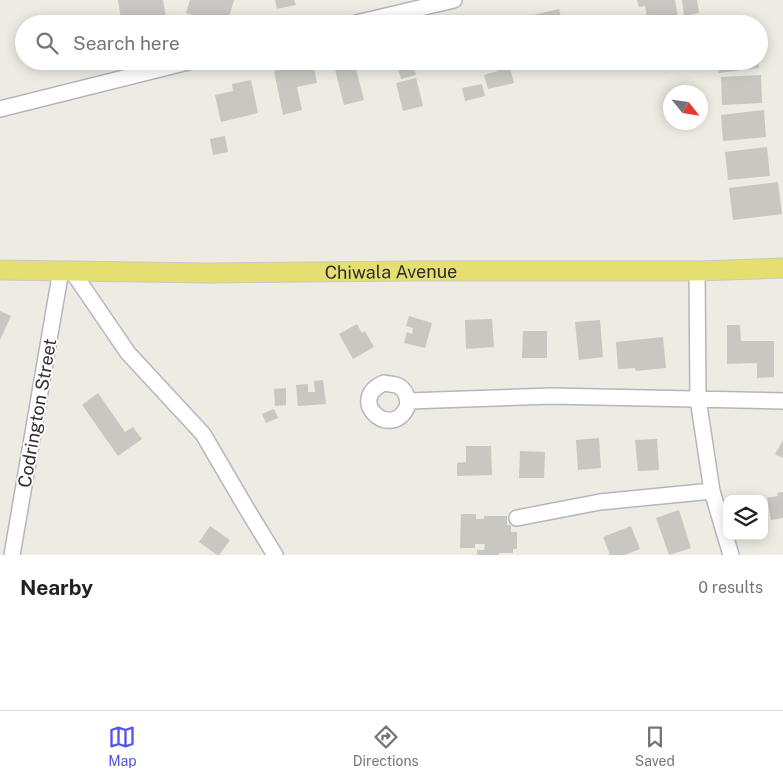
<!DOCTYPE html>
<style>
:root{--surface:#fff;--page:#f2f2f2;--text:#202124;--muted:#757577;--line:#e0e0e0;--accent:#5453e9}
body{margin:0;font-family:"Public Sans",sans-serif;background:var(--page);color:var(--text)}
.controls{position:absolute;right:15px;bottom:15px;display:grid;overflow:hidden;border-radius:10px;box-shadow:0 2px 12px #0003}
.controls button{width:45px;height:45px;display:grid;place-items:center;padding:0;border:0;border-bottom:1px solid var(--line);background:var(--surface);color:var(--text);font:25px sans-serif}
.compass{position:absolute;left:663px;top:85px;width:45px;height:45px;border-radius:50%;background:var(--surface);box-shadow:0 2px 12px #0003;rotate:120deg}
.list{margin:0;padding:0;list-style:none}
h2{display:flex;justify-content:space-between;align-items:center;height:65px;margin:0;padding:0 20px;font-size:21px}
h2 small{font-size:16px;font-weight:400;color:var(--muted)}
.icon{flex:none;width:28px;height:28px;fill:none;stroke:currentColor;stroke-width:2;stroke-linecap:round;stroke-linejoin:round}
.map{position:relative;flex:none;width:783px;height:555px;overflow:hidden}
.search{position:absolute;background:var(--surface);box-shadow:0 2px 12px #0003;left:15px;right:15px;top:15px;height:55px;display:flex;align-items:center;gap:12px;box-sizing:border-box;padding:0 18px;border-radius:28px;color:var(--muted);font-size:19px}
.sheet{height:155px;background:var(--surface)}
nav{display:flex;justify-content:space-around;align-items:center;box-sizing:border-box;height:70px;border-top:1px solid var(--line);background:var(--surface);font-size:14px;color:var(--muted)}
nav a{display:grid;justify-items:center;gap:2px}
nav .on{color:var(--accent)}
.map>svg:first-child{display:block}
</style>
<div class="map">
<svg width="783" height="555" viewBox="0 0 783 555">
<rect width="100%" height="100%" fill="#edebe2"/>
<path fill="#c9c7c1" d="M 118,0 L 163,0 L 166,17 L 140,21 L 140,24 L 122,24 Z
M 190,0 L 234,0 L 227,24 L 222,24 L 186,13 Z
M 275,0 L 294,0 L 296,5 L 277,9 Z
M 637,0 L 675,0 L 679,24 L 644,24 L 644,23 L 648,22 L 645,6 L 639,7 Z
M 682,0 L 697,0 L 699,13 L 684,16 Z
M 559,9 L 563,24 L 517,24 L 516,19 Z
M 497,16 L 499,24 L 485,24 L 484,20 Z
M 337,61 L 354,61 L 364,100 L 344,105 L 333,62 Z
M 396,61 L 434,61 L 434,62 L 414,68 L 416,75 L 401,79 Z
M 467,61 L 501,61 L 501,62 L 470,70 Z
M 718,61 L 758,61 L 759,68 L 719,73 Z
M 313,63 L 317,83 L 297,87 L 302,110 L 283,115 L 274,71 Z
M 509,64 L 514,83 L 488,89 L 484,75 L 498,71 L 497,67 Z
M 761,75 L 762,103 L 722,105 L 721,77 Z
M 416,78 L 423,106 L 403,111 L 396,83 Z
M 251,80 L 258,113 L 221,122 L 215,95 L 233,91 L 232,84 Z
M 482,84 L 485,96 L 465,101 L 462,88 Z
M 764,110 L 766,137 L 723,141 L 721,115 Z
M 225,136 L 228,152 L 213,155 L 210,139 Z
M 767,147 L 770,176 L 728,180 L 725,152 Z
M 778,182 L 782,214 L 733,220 L 729,188 Z
M 0,311 L 11,316 L 0,340 Z
M 409,316 L 432,323 L 425,348 L 404,343 L 407,332 L 412,334 L 413,328 L 406,326 Z
M 492,319 L 494,347 L 466,349 L 465,320 Z
M 600,320 L 603,357 L 579,360 L 575,322 Z
M 357,324 L 362,333 L 365,331 L 374,347 L 353,359 L 339,334 Z
M 727,325 L 740,325 L 741,341 L 774,341 L 774,377 L 757,378 L 757,363 L 727,364 Z
M 523,331 L 547,331 L 547,358 L 522,358 Z
M 663,337 L 666,368 L 636,371 L 635,368 L 618,369 L 616,342 Z
M 323,380 L 326,404 L 298,406 L 296,385 L 308,384 L 308,392 L 315,392 L 314,381 Z
M 286,388 L 286,405 L 275,406 L 274,389 Z
M 98,393 L 125,432 L 133,427 L 142,439 L 118,456 L 82,405 Z
M 274,409 L 278,418 L 266,423 L 262,414 Z
M 599,438 L 601,468 L 578,470 L 576,440 Z
M 657,439 L 659,470 L 638,471 L 635,440 Z
M 783,440 L 783,458 L 775,454 Z
M 466,446 L 491,446 L 492,475 L 457,476 L 457,463 L 466,462 Z
M 520,451 L 545,452 L 544,478 L 519,478 Z
M 783,492 L 783,518 L 771,520 L 767,498 L 778,496 L 777,493 Z
M 679,510 L 691,548 L 669,555 L 656,518 Z
M 461,514 L 476,514 L 476,519 L 484,519 L 484,516 L 507,516 L 507,525 L 511,525 L 511,532 L 517,532 L 517,549 L 513,549 L 513,553 L 499,553 L 499,555 L 477,555 L 477,550 L 484,550 L 485,544 L 475,544 L 475,548 L 460,548 Z
M 210,526 L 230,540 L 219,555 L 217,555 L 199,542 Z
M 631,526 L 640,549 L 625,555 L 610,555 L 603,537 Z"/>
<g fill="none" stroke-linecap="round" stroke-linejoin="round">
<g stroke="#b5b5c0" stroke-width="18">
<path id="minor" d="M 352,24 L 454,0
M 0,109 L 192,61
M 72,271 L 128,353 L 203,434 L 248,511 L 275,555
M 697,271 L 698,399 L 712,491 L 731,555
M 384,383 C 388,384 393,384 396,385 C 406,388 411,402 405,411 C 387,438 347,399 384,383 Z
M 408,401 L 551,396 L 783,401
M 517,518 L 600,502 L 712,491
M 12,555 L 61,270"/>
</g>
<g stroke="#c9c9c9" stroke-width="21">
<g id="major">
<path id="s1" d="M 0,270 L 209,273 L 414,271 L 697,271 L 783,268"/>
</g>
</g>
<use href="#minor" stroke="#fff" stroke-width="15"/>
<use href="#major" stroke="#e4df70" stroke-width="19"/>
</g>
<g text-anchor="middle" dominant-baseline="central" stroke-width="4" stroke-linejoin="round" paint-order="stroke">
<g font-size="18" fill="#2e2e2e" stroke="#fff">
<text stroke="none"><textPath href="#s1" startOffset="391">Chiwala Avenue</textPath></text>
<text transform="translate(37 413) rotate(-80)">Codrington Street</text>
</g>
</g>
</svg>
<div class="controls">
<button><svg class="icon" aria-label="layers" viewBox="0 0 24 24"><path d="M12 4l9 5-9 5-9-5zM3 14l9 5 9-5"/></svg></button>
</div>
<svg class="compass" viewBox="-18 -18 36 36"><path d="M0-13l5 13h-10z" fill="#e53935"/><path d="M0 13l5-13h-10z" fill="#757577"/></svg>
<div class="search"><svg class="icon" aria-label="search" viewBox="0 0 24 24"><circle cx="10" cy="10" r="6"/><path d="M15 15l6 6"/></svg>Search here</div>
</div>
<section class="sheet">
<h2>Nearby<small>0 results</small></h2>
<ul class="list">
</ul>
</section>
<nav>
<a class="on"><svg class="icon" aria-label="map" viewBox="0 0 24 24"><path d="M3 6l6-2 6 2 6-2v14l-6 2-6-2-6 2zM9 4v14M15 6v14"/></svg>Map</a>
<a><svg class="icon" aria-label="directions" viewBox="0 0 24 24"><path d="M12 3l9 9-9 9-9-9zM9 14v-3h6M13 9l2 2-2 2"/></svg>Directions</a>
<a><svg class="icon" aria-label="saved" viewBox="0 0 24 24"><path d="M7 4h10v16l-5-4-5 4z"/></svg>Saved</a>
</nav>
